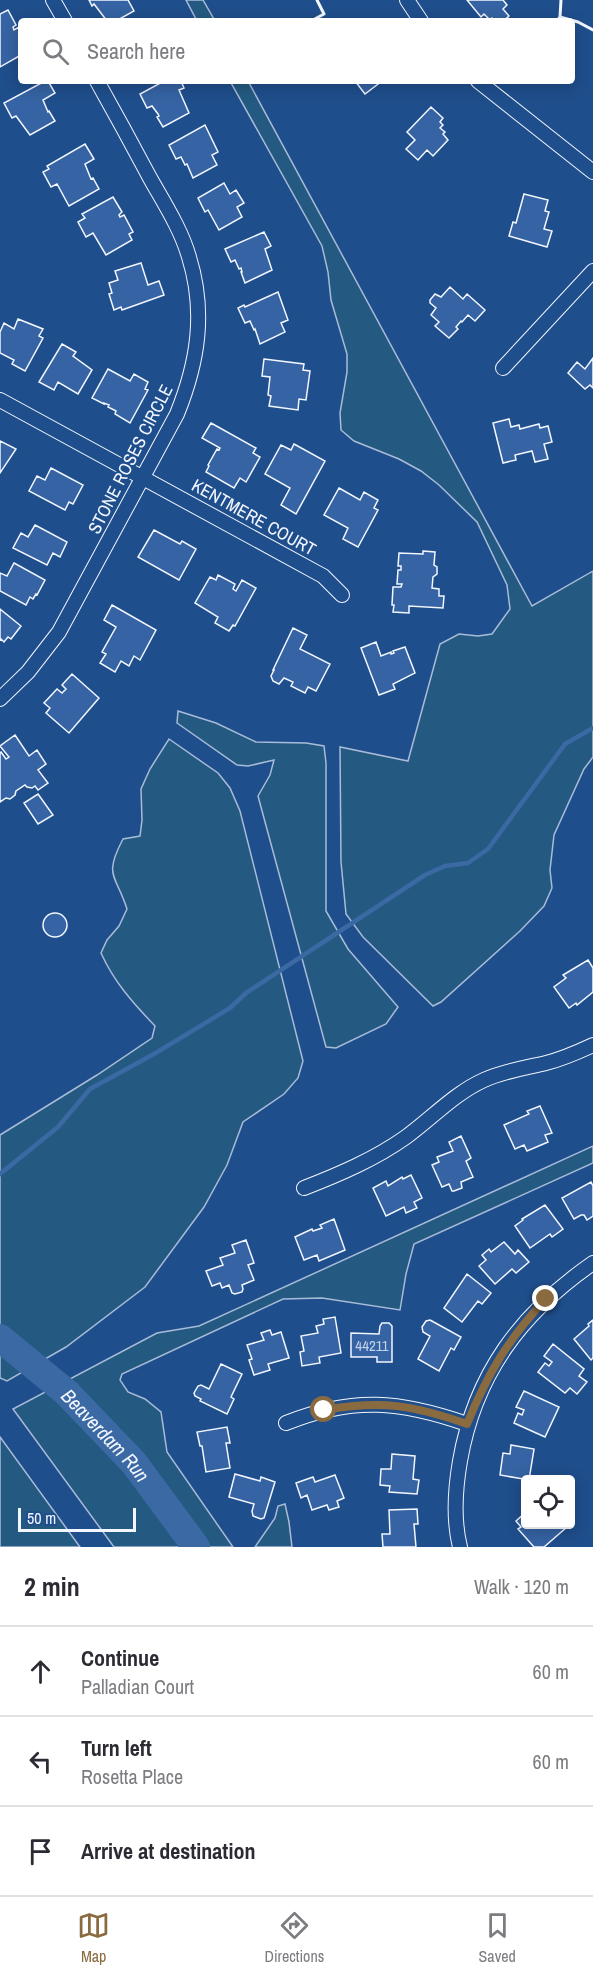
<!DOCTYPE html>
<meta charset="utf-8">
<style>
:root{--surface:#fff;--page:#f7f7f7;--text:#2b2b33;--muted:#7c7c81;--line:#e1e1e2;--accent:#8a6a3f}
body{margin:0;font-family:"Archivo Narrow",sans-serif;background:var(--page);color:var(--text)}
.controls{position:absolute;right:18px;bottom:18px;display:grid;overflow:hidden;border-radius:6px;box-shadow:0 3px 15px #0003}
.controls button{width:54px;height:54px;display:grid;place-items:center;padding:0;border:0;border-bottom:2px solid var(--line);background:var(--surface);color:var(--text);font:30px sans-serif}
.scale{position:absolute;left:18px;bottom:15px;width:118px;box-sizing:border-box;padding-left:6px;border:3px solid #f2f6ff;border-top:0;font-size:16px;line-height:21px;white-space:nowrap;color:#f2f6ff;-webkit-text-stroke:4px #1f4e8c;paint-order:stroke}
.stop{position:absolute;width:18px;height:18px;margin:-14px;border:4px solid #8a6a3f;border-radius:50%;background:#fff}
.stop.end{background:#8a6a3f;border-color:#fff;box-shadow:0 2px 6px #0008}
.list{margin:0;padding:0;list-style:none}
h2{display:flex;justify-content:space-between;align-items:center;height:78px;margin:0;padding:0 24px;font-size:26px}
h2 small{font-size:20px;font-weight:400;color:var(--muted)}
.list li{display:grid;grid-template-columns:39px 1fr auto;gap:18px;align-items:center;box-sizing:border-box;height:90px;padding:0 24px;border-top:2px solid var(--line)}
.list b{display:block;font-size:22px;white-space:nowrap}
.list p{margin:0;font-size:20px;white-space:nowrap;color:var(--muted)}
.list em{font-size:20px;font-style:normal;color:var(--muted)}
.icon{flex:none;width:33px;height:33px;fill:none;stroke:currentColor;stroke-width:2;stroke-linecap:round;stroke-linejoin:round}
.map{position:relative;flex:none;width:593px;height:1547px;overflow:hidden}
.search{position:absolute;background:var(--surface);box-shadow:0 3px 15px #0003;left:18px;right:18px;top:18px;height:66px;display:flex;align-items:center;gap:15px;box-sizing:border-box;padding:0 21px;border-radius:6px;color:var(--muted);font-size:22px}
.sheet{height:348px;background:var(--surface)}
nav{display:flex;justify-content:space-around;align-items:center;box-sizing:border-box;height:84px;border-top:2px solid var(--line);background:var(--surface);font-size:16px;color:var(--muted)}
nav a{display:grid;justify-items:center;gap:3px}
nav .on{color:var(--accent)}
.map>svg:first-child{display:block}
</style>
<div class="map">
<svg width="593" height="1547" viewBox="0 0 593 1547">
<rect width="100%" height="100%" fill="#1f4e8c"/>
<path fill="#245a82" stroke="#a8bbd7" stroke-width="1.5" d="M 186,0 L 203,0 L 215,21 L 197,21 Z
M 230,81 L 248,81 L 532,606 L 593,571 L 593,757 L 584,769 L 554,835 L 550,870 L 552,888 L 544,906 L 520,931 L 441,1002 L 433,1006 L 363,937 L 346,914 L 341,862 L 340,747 L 408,761 L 440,644 L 459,634 L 478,636 L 492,634 L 510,609 L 507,585 L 477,522 L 439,485 L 421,471 L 399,459 L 354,441 L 341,430 L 340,413 L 347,372 L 347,354 L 331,300 L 328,272 L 322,246 Z
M 178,711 L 216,723 L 256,742 L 306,743 L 324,746 L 326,763 L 326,911 L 348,949 L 398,1007 L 386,1024 L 336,1048 L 326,1047 L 258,796 L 270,775 L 274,760 L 248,766 L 237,765 L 177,723 Z
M 169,739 L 218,773 L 230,788 L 240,811 L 303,1061 L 298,1078 L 284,1094 L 243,1122 L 227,1165 L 204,1207 L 145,1287 L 66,1347 L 7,1381 L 0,1378 L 0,1135 L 97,1075 L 152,1038 L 155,1026 C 133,1003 114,982 101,953 L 107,940 L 119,926 L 127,909 C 116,874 103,877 123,839 L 140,836 L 142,820 L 141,789 L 150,769 Z
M 593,1146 L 593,1163 L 414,1244 L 406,1274 L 400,1310 L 322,1298 L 283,1299 L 122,1374 L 120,1380 L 128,1392 L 145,1399 L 161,1412 L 167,1452 L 233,1547 L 114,1547 L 13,1409 L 157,1333 L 199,1326 Z
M 0,1437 L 80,1547 L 0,1547 Z
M 285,1504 L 289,1522 L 292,1547 L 255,1547 L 275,1518 L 278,1506 Z"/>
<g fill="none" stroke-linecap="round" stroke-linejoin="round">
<path stroke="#3b69a3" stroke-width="4.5" d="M 0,1174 L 58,1127 L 90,1089 L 154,1054 L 230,1008 L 246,993 L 425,875 L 445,866 L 468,863 L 488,849 L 565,744 L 593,728"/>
<path stroke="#3b69a3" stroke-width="28" id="s1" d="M 0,1338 L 67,1393 L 134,1463 L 196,1547"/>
</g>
<path fill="#3563a3" stroke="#f2f6ff" stroke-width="1.5" d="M 89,0 L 128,0 L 134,11 L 116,21 L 107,21 L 94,4 L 92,6 Z
M 467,0 L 503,0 L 507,5 L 503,9 L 509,16 L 503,21 L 495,21 L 492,18 L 490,20 L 484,14 L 481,17 Z
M 8,10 L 16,25 L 13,27 L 14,30 L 19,27 L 21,31 L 21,55 L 0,67 L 0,14 Z
M 45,81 L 48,81 L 55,93 L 43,100 L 48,112 L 49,111 L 55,121 L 30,135 L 16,116 L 12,118 L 4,103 Z
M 164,81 L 181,81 L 184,88 L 179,90 L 189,113 L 163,127 L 157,117 L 159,116 L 158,114 L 152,106 L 147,108 L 140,94 Z
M 355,81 L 382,81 L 365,94 Z
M 431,107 L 443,118 L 440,122 L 443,125 L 440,128 L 445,132 L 443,134 L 448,140 L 433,156 L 427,150 L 418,160 L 406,149 L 415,140 L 407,132 Z
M 205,125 L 218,152 L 212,155 L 217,165 L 193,178 L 187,164 L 185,165 L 181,157 L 176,159 L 169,145 Z
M 85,144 L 94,159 L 85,164 L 91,179 L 93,178 L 99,189 L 69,206 L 57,184 L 51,187 L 43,172 L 49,169 L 47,166 Z
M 224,183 L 230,194 L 236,190 L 244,203 L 237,207 L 242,217 L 219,230 L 208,210 L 205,212 L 198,198 Z
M 524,194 L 548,200 L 545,211 L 549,212 L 544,229 L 552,231 L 547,247 L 509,236 L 513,222 L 516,223 Z
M 113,197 L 122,212 L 119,215 L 120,217 L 124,215 L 133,232 L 129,234 L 132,240 L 106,255 L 93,233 L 86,237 L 78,222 L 85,218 L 82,214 Z
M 264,232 L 271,246 L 265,249 L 272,270 L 245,283 L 241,272 L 242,272 L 241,268 L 239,269 L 235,260 L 231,262 L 225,249 Z
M 141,263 L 148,285 L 159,281 L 164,295 L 122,310 L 121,307 L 114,310 L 109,294 L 112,293 L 109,283 L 118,280 L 115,271 Z
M 450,287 L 463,299 L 467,294 L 485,310 L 475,321 L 468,315 L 462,322 L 461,321 L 456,327 L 458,329 L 449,338 L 435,326 L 439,322 L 431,315 L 436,308 L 430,303 L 430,300 L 435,294 L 441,297 Z
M 278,292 L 288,320 L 281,323 L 285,332 L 260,344 L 255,329 L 254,330 L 250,321 L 245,323 L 238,308 L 244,305 L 245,307 Z
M 18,319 L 43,329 L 39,336 L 43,338 L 25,371 L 12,364 L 14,360 L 0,353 L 0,332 L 4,323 L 14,329 Z
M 62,344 L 76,352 L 73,356 L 92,370 L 78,394 L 58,382 L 54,390 L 39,382 Z
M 593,358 L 593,388 L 590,385 L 585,389 L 568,373 L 577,362 L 585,369 Z
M 264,359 L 304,364 L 303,370 L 310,371 L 306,400 L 299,399 L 298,410 L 269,406 L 271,396 L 268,395 L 270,377 L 262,376 Z
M 108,369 L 130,381 L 134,374 L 148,382 L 145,389 L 148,390 L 130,423 L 115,414 L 116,411 L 108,407 L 109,405 L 104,403 L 104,404 L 92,398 Z
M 509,419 L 511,427 L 519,425 L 520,429 L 539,424 L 540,428 L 548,426 L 552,442 L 544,444 L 548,459 L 535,462 L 532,451 L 515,455 L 516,460 L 503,463 L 493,423 Z
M 211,423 L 256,448 L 253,453 L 260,457 L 246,482 L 240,478 L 234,488 L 206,472 L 209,466 L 208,465 L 217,449 L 219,450 L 220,448 L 202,438 Z
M 0,441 L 16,449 L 0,473 Z
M 294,444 L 325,461 L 296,514 L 281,505 L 290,488 L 265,474 L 281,445 L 291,450 Z
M 51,468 L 83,485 L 73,504 L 69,502 L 65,510 L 29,491 L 37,476 L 45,480 Z
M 339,488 L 360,500 L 364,492 L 378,500 L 374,508 L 378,510 L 358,547 L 343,539 L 348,528 L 324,515 Z
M 35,525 L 67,542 L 60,557 L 53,553 L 47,565 L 13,548 L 21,533 L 28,537 Z
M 154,530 L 180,544 L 182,541 L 196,549 L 179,580 L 138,557 Z
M 423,551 L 435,552 L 434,565 L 437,567 L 437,574 L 433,577 L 432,588 L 439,589 L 439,596 L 444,596 L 443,608 L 409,606 L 409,613 L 393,612 L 394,605 L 392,605 L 393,587 L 401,587 L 402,584 L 397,584 L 398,570 L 401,570 L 401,566 L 398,566 L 399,553 L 423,554 Z
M 14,563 L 45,580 L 37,595 L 36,594 L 33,599 L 30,597 L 26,605 L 0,591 L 0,573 L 7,576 Z
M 218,575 L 235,584 L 233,589 L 236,591 L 242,580 L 256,588 L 235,626 L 233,625 L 229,631 L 215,623 L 218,617 L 195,603 L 210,577 L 216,580 Z
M 112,605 L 156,630 L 140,660 L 134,656 L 129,666 L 121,661 L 115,672 L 100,663 L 106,654 L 102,652 L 116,627 L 104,620 Z
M 0,609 L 21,626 L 11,639 L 8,637 L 4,642 L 1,639 L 0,640 Z
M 293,628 L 307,635 L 300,649 L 330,664 L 316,691 L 308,687 L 305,693 L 291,686 L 293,682 L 284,678 L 279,684 L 273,681 L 271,676 L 274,670 L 273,670 Z
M 376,642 L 381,656 L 391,652 L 391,654 L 394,653 L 393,651 L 405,647 L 415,673 L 393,684 L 395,689 L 379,695 L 361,648 Z
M 72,674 L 99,698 L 69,733 L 46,713 L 50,708 L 44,703 L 57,689 L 62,693 L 66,689 L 62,685 Z
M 15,735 L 29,756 L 37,750 L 46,764 L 38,770 L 48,783 L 38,790 L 35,786 L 32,788 L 27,787 L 25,785 L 16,791 L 15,795 L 10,799 L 6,798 L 0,802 L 0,753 L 1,752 L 6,759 L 9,757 L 0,746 Z
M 38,794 L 53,815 L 38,824 L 24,803 Z
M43 925a12 12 0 1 1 24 0a12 12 0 1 1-24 0Z
M 588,960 L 593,968 L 593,992 L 577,1005 L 576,1003 L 569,1008 L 554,987 L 566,978 L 563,975 Z
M 540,1106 L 552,1133 L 545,1135 L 548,1142 L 527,1151 L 524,1145 L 515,1149 L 504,1125 L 529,1114 L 527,1111 Z
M 461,1136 L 471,1158 L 466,1161 L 473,1177 L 461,1182 L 462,1188 L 454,1191 L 452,1191 L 449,1184 L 442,1187 L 432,1165 L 439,1162 L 437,1157 L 453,1151 L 449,1142 Z
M 411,1175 L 422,1198 L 414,1202 L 417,1208 L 406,1213 L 404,1207 L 386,1216 L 373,1188 L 386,1181 L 388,1186 L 402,1177 L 403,1179 Z
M 591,1182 L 593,1186 L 593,1216 L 587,1220 L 584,1215 L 581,1215 L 574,1219 L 562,1198 Z
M 545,1205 L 563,1229 L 552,1237 L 550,1234 L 530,1248 L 515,1226 L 523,1220 L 522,1219 Z
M 334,1219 L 345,1250 L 319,1261 L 317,1255 L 304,1260 L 295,1237 L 312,1229 L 313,1231 L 322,1228 L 320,1225 Z
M 246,1240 L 254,1263 L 248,1265 L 254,1280 L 242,1285 L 243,1289 L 242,1292 L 235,1294 L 232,1293 L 229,1285 L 222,1288 L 220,1283 L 212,1286 L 206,1271 L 223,1265 L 220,1258 L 235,1253 L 232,1245 Z
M 504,1242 L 515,1254 L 518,1250 L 529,1262 L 516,1273 L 512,1269 L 495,1284 L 479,1266 L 486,1260 L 482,1255 L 489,1249 L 491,1252 Z
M 467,1274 L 491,1293 L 482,1304 L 478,1301 L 462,1322 L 444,1308 Z
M 335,1317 L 341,1353 L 319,1357 L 320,1363 L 302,1366 L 300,1352 L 304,1351 L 301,1336 L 318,1333 L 316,1326 L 324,1324 L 323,1319 Z
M 430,1320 L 461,1337 L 454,1350 L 451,1348 L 439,1371 L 418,1359 L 430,1336 L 423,1332 L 422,1327 L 426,1321 Z
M 593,1320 L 593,1358 L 591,1360 L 574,1339 L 589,1326 L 588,1324 Z
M 382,1323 L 389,1323 L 392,1326 L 392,1362 L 377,1362 L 377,1357 L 351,1357 L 351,1333 L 379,1334 L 380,1326 Z
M 270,1330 L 272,1335 L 281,1332 L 289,1358 L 268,1364 L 270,1370 L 254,1375 L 249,1360 L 252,1359 L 247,1345 L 264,1340 L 261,1333 Z
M 553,1344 L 584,1369 L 579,1376 L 587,1382 L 577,1394 L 570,1388 L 565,1393 L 538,1372 L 545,1363 L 549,1366 L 552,1362 L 544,1356 Z
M 221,1364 L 242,1374 L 231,1397 L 234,1399 L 227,1414 L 200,1401 L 201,1399 L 195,1396 L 194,1393 L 198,1386 L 201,1385 L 209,1389 Z
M 524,1391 L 559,1407 L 545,1437 L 514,1423 L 518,1413 L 522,1415 L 524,1410 L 516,1407 Z
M 227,1427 L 230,1443 L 226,1443 L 230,1468 L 206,1472 L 202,1446 L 200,1446 L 197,1432 Z
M 511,1445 L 534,1449 L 529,1480 L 500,1475 L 503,1453 L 510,1454 Z
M 392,1454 L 415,1456 L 413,1479 L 419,1480 L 417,1494 L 389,1492 L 390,1486 L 380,1485 L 381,1469 L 391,1469 Z
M 235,1474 L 260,1481 L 261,1477 L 275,1482 L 264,1518 L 261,1519 L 253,1516 L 252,1511 L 254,1504 L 229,1497 Z
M 335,1475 L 344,1498 L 337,1501 L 339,1507 L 329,1510 L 327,1505 L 312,1510 L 307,1495 L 301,1498 L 296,1483 L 313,1477 L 315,1482 Z
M 417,1509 L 418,1524 L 414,1524 L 416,1547 L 383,1547 L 382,1534 L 390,1534 L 389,1510 Z
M 526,1512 L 526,1524 L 564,1524 L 567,1527 L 544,1547 L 534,1547 L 518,1529 L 521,1527 L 516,1521 Z"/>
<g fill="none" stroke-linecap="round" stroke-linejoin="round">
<g stroke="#f2f6ff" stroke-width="16">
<path id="minor" d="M 53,0 L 65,21
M 407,0 L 421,21
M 478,81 L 593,172
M 503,368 L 593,271
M 0,400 L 323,576 L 342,595
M 0,699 L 28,672 L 59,632 L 177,414 C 198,362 206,312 189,257 C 181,229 164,203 150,178 C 133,146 115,113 97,81
M 304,1188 C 340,1174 375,1159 406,1137 C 432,1118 455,1093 484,1080 C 504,1071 525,1068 546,1063 C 562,1059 578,1052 593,1045
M 286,1423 C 353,1396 401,1401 467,1424
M 460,1547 C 453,1519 455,1490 460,1461 C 475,1374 521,1313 593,1263"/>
</g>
<use href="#minor" stroke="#1f4e8c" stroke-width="14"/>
<path stroke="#f2f6ff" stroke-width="3" d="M 560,17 L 578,22 L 593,30
M 508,19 L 510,21
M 311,21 L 324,14 L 317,0
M 557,21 L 560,17 L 561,0"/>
</g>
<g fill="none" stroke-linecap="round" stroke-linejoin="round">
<path stroke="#8a6a3f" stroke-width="8" d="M 324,1410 C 382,1400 413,1405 467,1424 C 488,1373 508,1339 546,1299"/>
</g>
<g text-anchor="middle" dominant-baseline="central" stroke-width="4.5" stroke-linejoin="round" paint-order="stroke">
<g font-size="15" fill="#c3d1e8">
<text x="372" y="1345">44211</text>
</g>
<g font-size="18" fill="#f2f6ff" stroke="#1f4e8c">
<text transform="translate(130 459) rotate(-63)">STONE ROSES CIRCLE</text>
<text transform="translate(254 517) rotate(29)">KENTMERE COURT</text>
</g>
<g font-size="20" font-style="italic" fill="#f2f6ff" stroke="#1f4e8c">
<text stroke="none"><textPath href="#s1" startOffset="144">Beaverdam Run</textPath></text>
</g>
</g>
</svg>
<div class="controls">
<button><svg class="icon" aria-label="locate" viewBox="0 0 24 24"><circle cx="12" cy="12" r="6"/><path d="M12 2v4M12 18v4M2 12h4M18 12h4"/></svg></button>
</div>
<div class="scale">50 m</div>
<div class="stop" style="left:324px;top:1410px"></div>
<div class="stop end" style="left:546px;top:1299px"></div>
<div class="search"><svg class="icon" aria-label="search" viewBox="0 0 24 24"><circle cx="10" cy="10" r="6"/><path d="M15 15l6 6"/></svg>Search here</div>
</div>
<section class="sheet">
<h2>2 min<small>Walk · 120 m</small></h2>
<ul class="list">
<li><svg class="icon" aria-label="ahead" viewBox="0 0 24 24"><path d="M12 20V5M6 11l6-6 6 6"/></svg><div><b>Continue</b><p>Palladian Court</p></div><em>60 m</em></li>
<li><svg class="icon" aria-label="left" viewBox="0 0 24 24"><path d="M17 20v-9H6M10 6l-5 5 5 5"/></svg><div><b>Turn left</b><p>Rosetta Place</p></div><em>60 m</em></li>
<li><svg class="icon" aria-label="arrive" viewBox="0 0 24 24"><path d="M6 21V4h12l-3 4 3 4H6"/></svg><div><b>Arrive at destination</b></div></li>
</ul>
</section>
<nav>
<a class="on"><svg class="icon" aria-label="map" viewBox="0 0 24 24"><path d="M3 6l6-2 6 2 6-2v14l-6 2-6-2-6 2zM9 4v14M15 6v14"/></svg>Map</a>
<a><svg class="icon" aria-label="directions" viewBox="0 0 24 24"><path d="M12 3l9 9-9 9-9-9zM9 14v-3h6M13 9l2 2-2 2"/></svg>Directions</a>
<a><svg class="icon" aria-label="saved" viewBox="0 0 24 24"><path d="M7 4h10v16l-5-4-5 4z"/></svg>Saved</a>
</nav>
